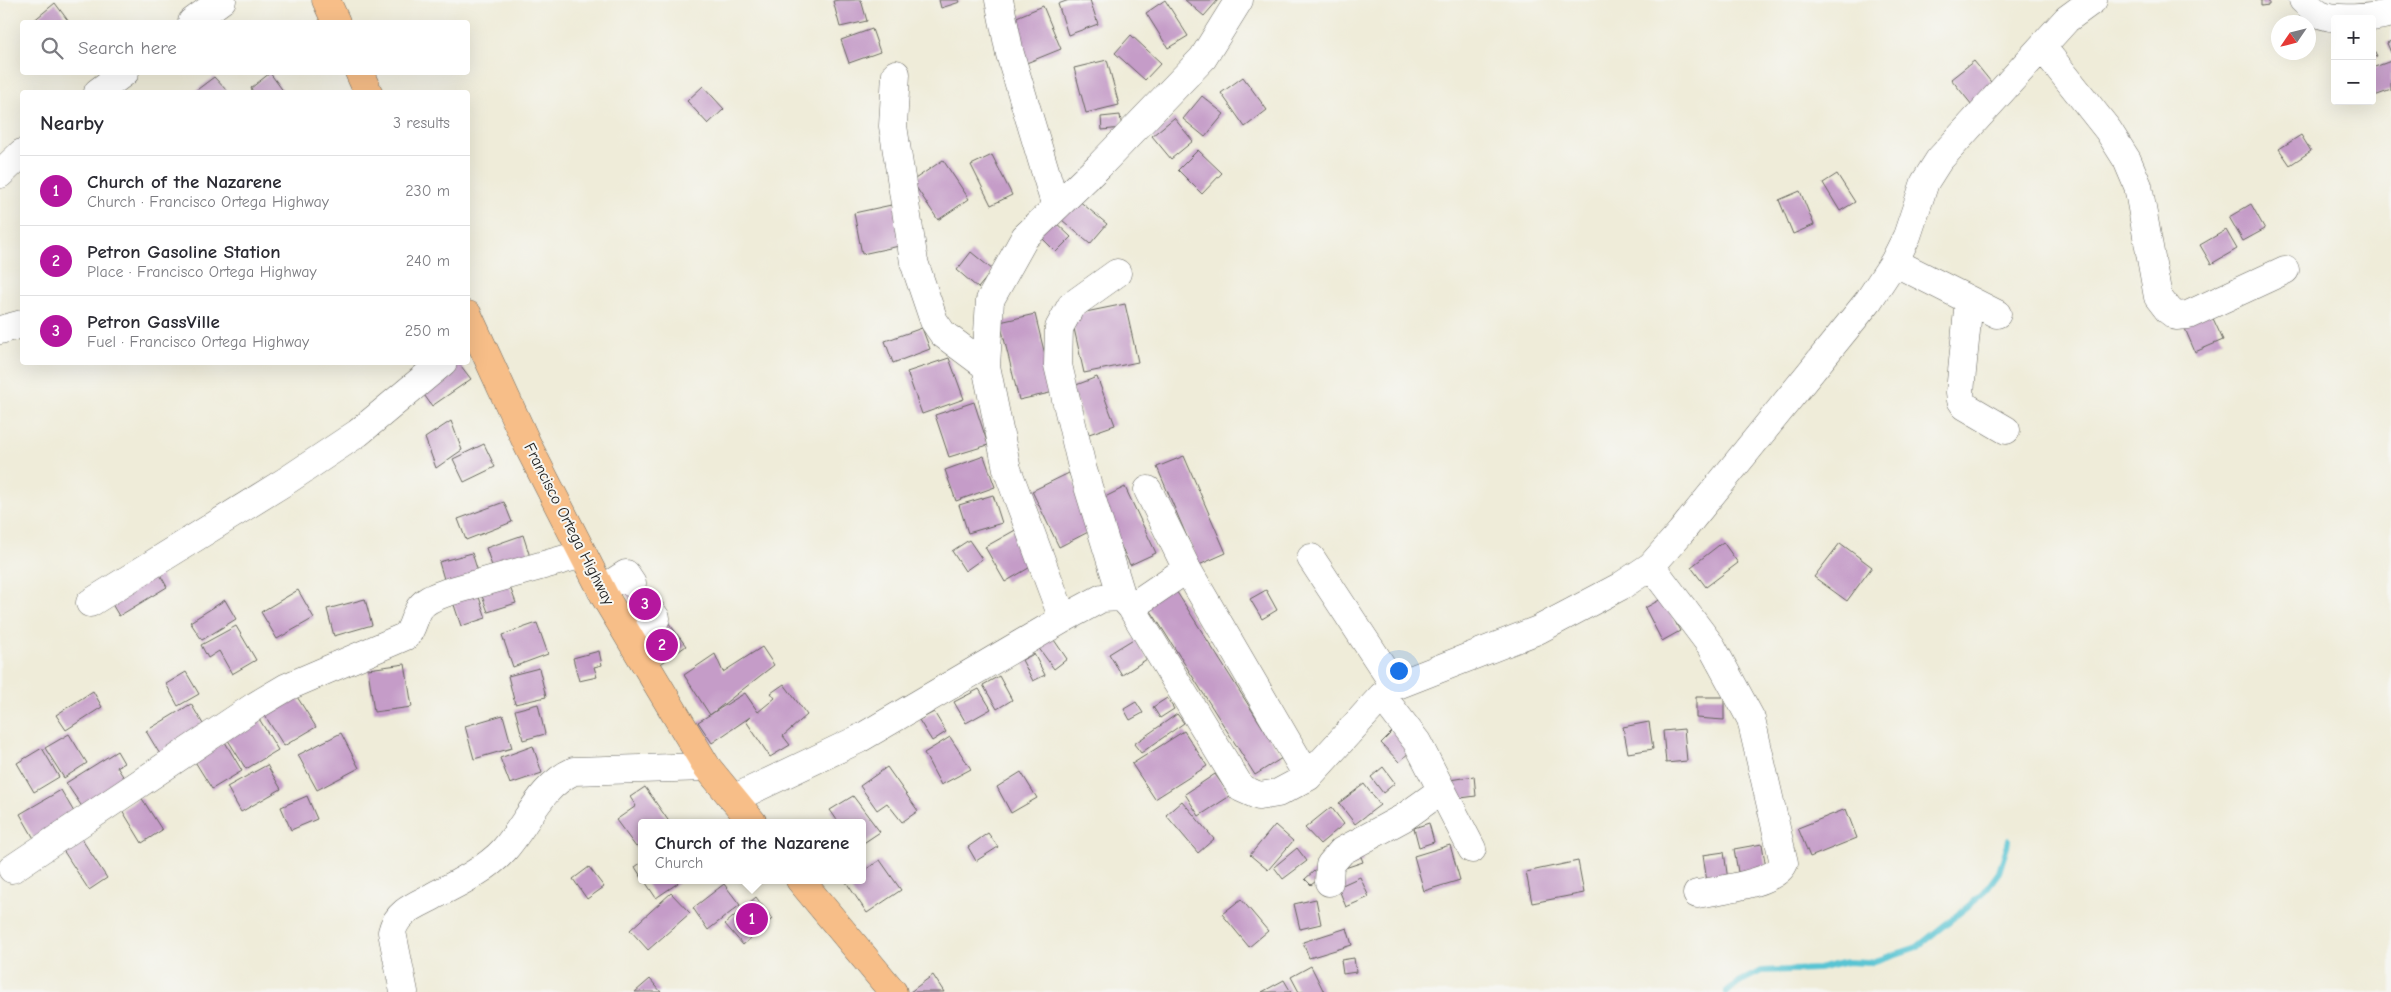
<!DOCTYPE html>
<meta charset="utf-8">
<style>
:root{--surface:#fff;--page:#f7f7f7;--text:#2b2b33;--muted:#7c7c81;--line:#e1e1e2;--accent:#b5179e}
body{margin:0;font-family:"Comic Neue",sans-serif;background:var(--page);color:var(--text)}
.controls{position:absolute;right:15px;top:15px;display:grid;overflow:hidden;border-radius:5px;box-shadow:0 5px 20px #0002}
.controls button{width:45px;height:45px;display:grid;place-items:center;padding:0;border:0;border-bottom:1px solid var(--line);background:var(--surface);color:var(--text);font:25px sans-serif}
.compass{position:absolute;left:2271px;top:15px;width:45px;height:45px;border-radius:50%;background:var(--surface);box-shadow:0 5px 20px #0002;rotate:235deg}
.you{position:absolute;left:1398px;top:670px;width:18px;height:18px;margin:-12px;border:4px solid #fff;border-radius:50%;background:#1a73e8;box-shadow:0 0 0 8px #1a73e833}
.badge{display:grid;place-items:center;width:32px;height:32px;border-radius:50%;background:var(--accent);color:#fff;font-size:16px;font-weight:700}
.pin{position:absolute;translate:-50% -50%;border:2px solid #fff;box-shadow:0 1px 5px #0006}
.popup{position:absolute;left:638px;top:819px;width:228px;height:65px;box-sizing:border-box;display:grid;place-content:center;border-radius:5px;background:var(--surface);filter:drop-shadow(0 1px 4px #0005);font-size:16px;white-space:nowrap;color:var(--muted)}
.popup b{font-size:19px;color:var(--text)}
.popup::after{content:'';position:absolute;left:50%;top:100%;margin-left:-10px;border:10px solid transparent;border-top-color:var(--surface)}
.list{margin:0;padding:0;list-style:none}
h2{display:flex;justify-content:space-between;align-items:center;height:65px;margin:0;padding:0 20px;font-size:21px}
h2 small{font-size:16px;font-weight:400;color:var(--muted)}
.list li{display:grid;grid-template-columns:32px 1fr auto;gap:15px;align-items:center;box-sizing:border-box;height:70px;padding:0 20px;border-top:1px solid var(--line)}
.list b{display:block;font-size:19px;white-space:nowrap}
.list p{margin:0;font-size:16px;white-space:nowrap;color:var(--muted)}
.list em{font-size:16px;font-style:normal;color:var(--muted)}
.icon{flex:none;width:28px;height:28px;fill:none;stroke:currentColor;stroke-width:2;stroke-linecap:round;stroke-linejoin:round}
.map{position:relative;flex:none;width:2391px;height:992px;overflow:hidden}
.search{position:absolute;background:var(--surface);box-shadow:0 5px 20px #0002;left:20px;top:20px;width:450px;height:55px;display:flex;align-items:center;gap:12px;box-sizing:border-box;padding:0 18px;border-radius:5px;color:var(--muted);font-size:19px}
.panel{position:absolute;background:var(--surface);box-shadow:0 5px 20px #0002;left:20px;top:90px;width:450px;height:275px;border-radius:5px}
.map>svg:first-child{display:block}
</style>
<div class="map">
<svg width="2391" height="992" viewBox="0 0 2391 992">
<rect width="100%" height="100%" fill="#f6f6f2"/>
<filter id="ink" filterUnits="userSpaceOnUse"><feTurbulence type="fractalNoise" baseFrequency=".02" numOctaves="2"/><feDisplacementMap in="SourceGraphic" scale="10" xChannelSelector="R" yChannelSelector="G"/><feConvolveMatrix kernelMatrix="1 2 1 2 8 2 1 2 1" color-interpolation-filters="sRGB"/></filter>
<filter id="wash" filterUnits="userSpaceOnUse"><feTurbulence type="fractalNoise" baseFrequency=".0096" numOctaves="4" result="noise"/><feDisplacementMap in="SourceGraphic" scale="20" xChannelSelector="R" yChannelSelector="G"/><feGaussianBlur stdDeviation="1.12" result="paint"/><feColorMatrix in="noise" values="0 0 0 0 0 0 0 0 0 0 0 0 0 0 0 0 0 1.4 0 .05"/><feComposite in="paint" operator="in"/></filter>
<g filter="url(#wash)">
<rect width="100%" height="100%" fill="#efecd9"/>
<g fill="none" stroke-linecap="round" stroke-linejoin="round">
<path stroke="#59c4d3" stroke-width="6" d="M 1727,992 L 1739,982 L 1761,971 L 1818,969 L 1847,962 L 1869,963 L 1917,947 L 1982,895 L 1999,872 L 2009,840"/>
</g>
<g id="blocks">
<path fill="#c59cc8" d="M 839,0 L 861,0 L 867,21 L 840,27 L 833,1 Z
M 939,0 L 959,0 L 960,2 L 941,8 Z
M 1069,0 L 1090,0 L 1098,24 L 1068,35 L 1058,4 Z
M 1165,0 L 1188,36 L 1168,48 L 1146,13 Z
M 1185,0 L 1218,0 L 1204,16 Z
M 2261,0 L 2269,0 L 2269,5 L 2261,6 Z
M 55,3 L 69,22 L 32,22 Z
M 1043,6 L 1061,49 L 1024,64 L 1007,21 Z
M 872,29 L 880,52 L 849,63 L 841,40 Z
M 1131,35 L 1161,63 L 1145,80 L 1115,53 Z
M 2391,41 L 2391,53 L 2387,43 Z
M 2372,46 L 2377,56 L 2372,58 Z
M 1107,60 L 1119,105 L 1086,113 L 1074,68 Z
M 1974,61 L 1995,87 L 1972,105 L 1951,79 Z
M 2391,61 L 2391,90 L 2372,97 L 2372,68 Z
M 270,73 L 284,92 L 253,92 L 251,88 Z
M 214,77 L 228,92 L 194,92 Z
M 1243,77 L 1267,110 L 1245,127 L 1221,93 Z
M 703,86 L 724,109 L 708,124 L 687,101 Z
M 1202,96 L 1224,114 L 1205,137 L 1183,119 Z
M 1120,115 L 1122,128 L 1102,130 L 1101,117 Z
M 1174,118 L 1193,141 L 1171,159 L 1152,136 Z
M 2301,135 L 2311,151 L 2290,165 L 2279,149 Z
M 1198,150 L 1222,173 L 1202,194 L 1178,170 Z
M 992,155 L 1012,195 L 991,205 L 971,165 Z
M 943,160 L 969,199 L 938,220 L 912,181 Z
M 1837,174 L 1855,202 L 1840,211 L 1823,183 Z
M 1800,191 L 1814,225 L 1793,234 L 1779,200 Z
M 1072,195 L 1107,224 L 1090,244 L 1055,214 Z
M 896,204 L 904,245 L 862,254 L 854,213 Z
M 2251,204 L 2265,229 L 2243,241 L 2229,217 Z
M 1051,218 L 1071,237 L 1056,252 L 1037,233 Z
M 2226,230 L 2237,249 L 2211,264 L 2200,245 Z
M 971,252 L 993,270 L 978,288 L 957,270 Z
M 1125,304 L 1138,362 L 1084,373 L 1071,315 Z
M 2210,312 L 2223,340 L 2195,352 L 2183,324 Z
M 1035,314 L 1054,392 L 1019,400 L 1000,322 Z
M 922,328 L 930,349 L 893,363 L 885,341 Z
M 949,358 L 964,399 L 922,414 L 907,372 Z
M 458,362 L 471,379 L 432,406 L 420,389 Z
M 1097,377 L 1115,425 L 1089,434 L 1071,387 Z
M 974,402 L 988,445 L 949,457 L 935,415 Z
M 451,421 L 462,450 L 436,468 L 425,438 Z
M 484,444 L 495,467 L 464,482 L 453,459 Z
M 984,456 L 995,487 L 956,501 L 945,470 Z
M 1184,456 L 1226,553 L 1199,565 L 1157,467 Z
M 1069,473 L 1096,528 L 1059,547 L 1032,491 Z
M 1125,487 L 1156,553 L 1130,565 L 1099,500 Z
M 993,495 L 1002,523 L 968,533 L 959,505 Z
M 504,502 L 512,522 L 466,540 L 458,519 Z
M 1019,528 L 1039,562 L 1005,582 L 985,547 Z
M 523,535 L 532,563 L 495,575 L 486,548 Z
M 969,540 L 982,559 L 965,571 L 952,551 Z
M 1723,542 L 1738,563 L 1706,587 L 1691,567 Z
M 1840,543 L 1872,567 L 1847,601 L 1814,577 Z
M 472,553 L 479,575 L 446,586 L 439,562 Z
M 157,569 L 167,587 L 119,616 L 109,599 Z
M 640,578 L 656,603 L 640,614 L 623,589 Z
M 507,579 L 516,603 L 488,612 L 479,588 Z
M 1173,586 L 1282,758 L 1255,775 L 1146,603 Z
M 476,588 L 486,618 L 461,626 L 451,596 Z
M 298,590 L 314,618 L 277,639 L 261,612 Z
M 1266,590 L 1277,610 L 1262,619 L 1250,599 Z
M 1663,598 L 1680,631 L 1662,641 L 1645,608 Z
M 365,599 L 372,625 L 334,636 L 327,609 Z
M 225,600 L 236,619 L 202,640 L 190,622 Z
M 668,622 L 686,646 L 655,668 L 638,644 Z
M 537,623 L 548,654 L 513,667 L 502,635 Z
M 236,626 L 256,660 L 232,674 L 219,651 L 208,658 L 201,645 Z
M 1052,637 L 1067,659 L 1054,669 L 1038,647 Z
M 1135,638 L 1147,659 L 1122,675 L 1109,654 Z
M 762,647 L 774,665 L 710,715 L 684,675 L 715,654 L 723,672 Z
M 599,651 L 602,665 L 594,667 L 597,677 L 579,681 L 573,658 Z
M 1034,654 L 1045,675 L 1033,681 L 1022,660 Z
M 405,664 L 412,707 L 374,712 L 368,669 Z
M 539,668 L 546,697 L 515,704 L 508,676 Z
M 186,672 L 199,694 L 178,706 L 166,684 Z
M 999,676 L 1012,700 L 997,709 L 983,685 Z
M 784,684 L 807,715 L 783,736 L 790,745 L 770,757 L 746,721 L 750,717 L 712,743 L 698,722 L 745,693 L 758,712 L 775,698 L 771,693 Z
M 979,689 L 991,709 L 966,723 L 954,702 Z
M 93,691 L 102,707 L 66,730 L 56,715 Z
M 294,692 L 316,727 L 284,746 L 262,711 Z
M 1696,697 L 1724,697 L 1724,720 L 1696,718 Z
M 1167,698 L 1174,709 L 1160,718 L 1153,707 Z
M 1136,702 L 1143,713 L 1130,720 L 1124,709 Z
M 191,704 L 206,729 L 161,756 L 146,731 Z
M 538,704 L 545,734 L 523,740 L 515,710 Z
M 934,712 L 946,732 L 932,741 L 919,720 Z
M 1177,714 L 1184,723 L 1141,753 L 1134,744 Z
M 503,715 L 512,748 L 474,759 L 465,726 Z
M 258,717 L 278,750 L 246,769 L 226,737 Z
M 1649,722 L 1653,749 L 1628,753 L 1623,727 Z
M 1397,727 L 1416,746 L 1399,762 L 1381,743 Z
M 1684,729 L 1687,761 L 1666,763 L 1663,731 Z
M 1184,731 L 1207,766 L 1155,799 L 1132,764 Z
M 341,733 L 359,768 L 317,790 L 298,755 Z
M 69,734 L 87,763 L 64,778 L 45,748 Z
M 950,737 L 971,769 L 941,785 L 924,753 Z
M 225,742 L 242,771 L 212,789 L 194,760 Z
M 533,746 L 542,773 L 510,784 L 500,758 Z
M 42,748 L 59,777 L 34,792 L 17,763 Z
M 117,751 L 124,763 L 117,767 L 128,784 L 85,811 L 66,783 Z
M 267,765 L 281,789 L 241,812 L 227,787 Z
M 887,767 L 918,811 L 902,822 L 887,803 L 877,810 L 860,786 Z
M 1383,767 L 1395,783 L 1383,793 L 1371,777 Z
M 1021,772 L 1037,798 L 1011,813 L 997,787 Z
M 1215,774 L 1230,796 L 1199,816 L 1185,794 Z
M 1474,776 L 1476,796 L 1453,799 L 1450,780 Z
M 1364,784 L 1380,805 L 1355,824 L 1339,803 Z
M 645,787 L 670,823 L 642,823 L 642,843 L 636,847 L 616,820 L 636,806 L 630,797 Z
M 61,790 L 77,817 L 36,842 L 20,814 Z
M 307,796 L 317,819 L 291,830 L 281,807 Z
M 853,796 L 880,832 L 862,844 L 862,823 L 839,823 L 830,810 Z
M 141,797 L 162,830 L 142,843 L 122,810 Z
M 1182,801 L 1214,839 L 1198,853 L 1166,815 Z
M 1331,807 L 1344,824 L 1320,844 L 1305,828 Z
M 1846,809 L 1857,838 L 1810,857 L 1798,828 Z
M 1429,823 L 1434,842 L 1419,847 L 1414,828 Z
M 1275,825 L 1293,841 L 1268,870 L 1250,855 Z
M 988,833 L 998,847 L 976,861 L 968,847 Z
M 79,835 L 107,878 L 89,890 L 61,847 Z
M 1762,844 L 1766,868 L 1738,872 L 1734,849 Z
M 1450,845 L 1460,880 L 1424,891 L 1414,856 Z
M 1297,848 L 1307,861 L 1283,879 L 1274,867 Z
M 1724,852 L 1728,880 L 1707,882 L 1703,855 Z
M 1360,854 L 1363,862 L 1342,869 Z
M 880,860 L 901,890 L 867,913 L 846,882 L 862,880 L 862,872 Z
M 1578,861 L 1584,893 L 1532,903 L 1526,872 Z
M 642,862 L 642,878 L 635,867 Z
M 589,867 L 604,887 L 587,899 L 573,879 Z
M 1314,871 L 1320,878 L 1311,885 L 1305,879 Z
M 1360,877 L 1369,897 L 1346,907 L 1338,887 Z
M 644,880 L 676,880 L 678,883 L 656,898 Z
M 724,884 L 740,905 L 708,930 L 693,908 Z
M 671,893 L 690,913 L 648,950 L 630,930 Z
M 756,897 L 772,919 L 743,945 L 725,924 Z
M 1241,899 L 1268,931 L 1249,947 L 1222,914 Z
M 1316,899 L 1321,924 L 1300,929 L 1294,904 Z
M 1347,928 L 1352,945 L 1309,958 L 1303,942 Z
M 1354,958 L 1356,972 L 1343,974 L 1341,960 Z
M 1311,966 L 1324,992 L 1299,992 L 1291,977 Z
M 933,975 L 944,992 L 910,992 Z
M 650,979 L 661,992 L 635,992 Z
M 1284,980 L 1291,992 L 1262,992 Z"/>
</g>
</g>
<g filter="url(#ink)">
<use href="#blocks" fill-opacity="0" stroke="#66655e" stroke-width="1"/>
<g fill="none" stroke-linecap="round" stroke-linejoin="round">
<g stroke="#66655e" stroke-width="29">
<path id="minor" d="M 999,0 L 1010,54 L 1056,207
M 2303,0 C 2308,4 2313,9 2318,13 C 2334,22 2374,18 2391,13
M 192,22 L 222,0
M 2043,48 L 2108,130 L 2127,160 L 2138,186 L 2158,297 L 2168,310 L 2176,316 L 2188,315 L 2285,270
M 896,74 L 893,126 L 914,262 L 934,321 L 943,334 L 986,366
M 98,92 L 125,72
M 0,174 L 22,153
M 1894,262 L 1997,314
M 1117,273 L 1071,306 L 1059,328 L 1058,365 L 1082,467 L 1122,597 L 1131,607 L 1241,788 L 1259,796 L 1278,793 L 1308,777 L 1382,696 L 1395,686 L 1538,630 L 1621,586 L 1651,566 L 1681,532 L 1869,300 L 1894,262 L 1907,236 L 1925,182 L 1939,160 L 2067,19 L 2093,0
M 1969,300 L 1960,392 L 1961,400 L 1965,406 L 2006,430
M 0,330 L 22,324
M 1148,490 L 1187,569 L 1308,777
M 1311,558 L 1395,686
M 1651,566 L 1712,647 L 1751,719 L 1784,863 C 1775,884 1718,890 1697,894
M 601,590 L 626,574 L 632,583
M 90,603 L 286,481 L 358,433 L 443,362
M 1131,607 L 1187,569
M 1063,619 L 1007,469 L 986,366 L 990,300 L 1025,237 L 1099,166 L 1203,58 L 1239,0
M 629,636 L 656,618 L 649,608
M 1382,696 L 1417,742 L 1472,849
M 733,799 L 859,739 L 1063,619 L 1102,598 L 1122,597
M 12,869 L 255,706 L 287,687 L 406,636 C 413,628 413,620 418,611 C 423,600 437,596 448,592 L 583,554
M 1329,882 L 1330,865 L 1342,851 L 1403,818 L 1442,790
M 404,992 L 392,932 C 397,910 420,904 437,894 C 459,883 488,868 504,850 C 528,823 540,786 574,771 L 707,767"/>
</g>
<g stroke="#66655e" stroke-width="29">
<path id="major" d="M 326,0 L 336,22
M 359,72 L 368,92
M 468,315 L 529,448 L 605,597 L 707,767 L 753,823
M 800,880 L 893,992"/>
</g>
<use href="#minor" stroke="#fff" stroke-width="28"/>
<use href="#major" stroke="#f7be88" stroke-width="28"/>
</g>
</g>
<g text-anchor="middle" dominant-baseline="central" stroke-width="4" stroke-linejoin="round" paint-order="stroke">
<g font-size="16" fill="#1c1c1c" stroke="#f6f6f2">
<text transform="translate(569 524) rotate(63)">Francisco Ortega Highway</text>
</g>
</g>
</svg>
<div class="controls">
<button>+</button>
<button>−</button>
</div>
<svg class="compass" viewBox="-18 -18 36 36"><path d="M0-13l5 13h-10z" fill="#e53935"/><path d="M0 13l5-13h-10z" fill="#7c7c81"/></svg>
<div class="you"></div>
<div class="pin badge" style="left:752px;top:919px">1</div>
<div class="popup"><b>Church of the Nazarene</b>Church</div>
<div class="pin badge" style="left:662px;top:645px">2</div>
<div class="pin badge" style="left:645px;top:604px">3</div>
<div class="search"><svg class="icon" aria-label="search" viewBox="0 0 24 24"><circle cx="10" cy="10" r="6"/><path d="M15 15l6 6"/></svg>Search here</div>
<section class="panel">
<h2>Nearby<small>3 results</small></h2>
<ul class="list">
<li><span class="badge">1</span><div><b>Church of the Nazarene</b><p>Church · Francisco Ortega Highway</p></div><em>230 m</em></li>
<li><span class="badge">2</span><div><b>Petron Gasoline Station</b><p>Place · Francisco Ortega Highway</p></div><em>240 m</em></li>
<li><span class="badge">3</span><div><b>Petron GassVille</b><p>Fuel · Francisco Ortega Highway</p></div><em>250 m</em></li>
</ul>
</section>
</div>
